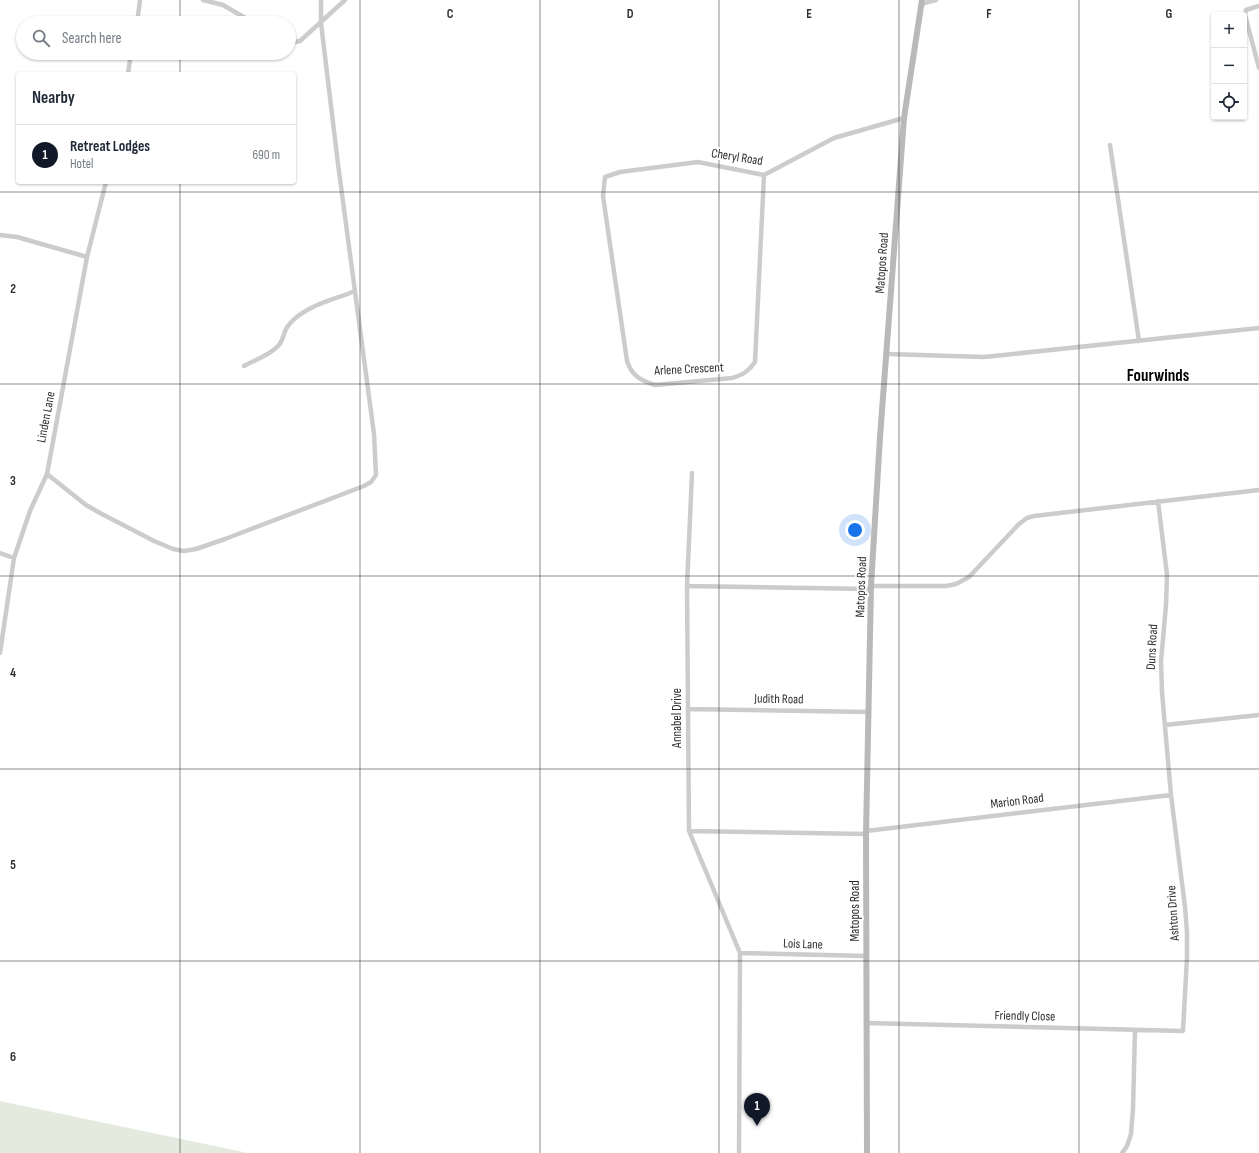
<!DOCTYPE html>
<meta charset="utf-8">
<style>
:root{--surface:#fff;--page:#f2f2f3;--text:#1f2937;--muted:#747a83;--line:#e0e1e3;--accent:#111827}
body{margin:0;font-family:"Sofia Sans Condensed",sans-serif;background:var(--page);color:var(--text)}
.controls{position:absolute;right:12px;top:12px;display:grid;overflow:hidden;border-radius:4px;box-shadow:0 1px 3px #0004}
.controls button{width:36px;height:36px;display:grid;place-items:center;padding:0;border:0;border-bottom:1px solid var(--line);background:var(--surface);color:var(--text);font:20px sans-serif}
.you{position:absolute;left:855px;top:530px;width:14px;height:14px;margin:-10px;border:3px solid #fff;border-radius:50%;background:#1a73e8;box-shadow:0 0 0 6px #1a73e833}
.badge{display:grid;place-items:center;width:26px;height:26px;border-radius:50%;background:var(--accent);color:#fff;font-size:13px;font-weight:700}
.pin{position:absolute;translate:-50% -33px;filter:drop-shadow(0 1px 2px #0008)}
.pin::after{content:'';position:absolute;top:21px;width:14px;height:12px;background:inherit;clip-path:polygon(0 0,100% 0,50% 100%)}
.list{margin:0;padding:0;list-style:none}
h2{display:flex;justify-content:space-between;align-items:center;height:52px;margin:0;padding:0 16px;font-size:17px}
h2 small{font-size:13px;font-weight:400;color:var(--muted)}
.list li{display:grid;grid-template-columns:26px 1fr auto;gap:12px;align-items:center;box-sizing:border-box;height:60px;padding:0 16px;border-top:1px solid var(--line)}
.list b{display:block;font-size:15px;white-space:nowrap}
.list p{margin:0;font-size:13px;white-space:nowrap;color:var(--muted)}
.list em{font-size:13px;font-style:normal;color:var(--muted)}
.icon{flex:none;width:22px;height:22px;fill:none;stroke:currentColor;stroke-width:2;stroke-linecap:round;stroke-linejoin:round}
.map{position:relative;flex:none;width:1259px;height:1153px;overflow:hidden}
.search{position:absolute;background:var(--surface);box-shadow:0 1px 3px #0004;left:16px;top:16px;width:280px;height:44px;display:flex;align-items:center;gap:10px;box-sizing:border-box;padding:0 14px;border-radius:22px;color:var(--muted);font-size:15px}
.panel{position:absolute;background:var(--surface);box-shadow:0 1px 3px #0004;left:16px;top:72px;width:280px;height:112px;border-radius:4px}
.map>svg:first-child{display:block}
</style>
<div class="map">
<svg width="1259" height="1153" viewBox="0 0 1259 1153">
<rect width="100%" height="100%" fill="#fff"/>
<path fill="#e4ebde" d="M 0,1101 L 248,1153 L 0,1153 Z"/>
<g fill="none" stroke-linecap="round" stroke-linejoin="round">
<path stroke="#ccc" stroke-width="4.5" d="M 203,0 L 223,5 L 254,23
M 921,4 L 936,0
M 1259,6 L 1246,10 L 1245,15 L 1259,68
M 137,23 L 140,0
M 289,42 L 295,42 L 300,41 L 345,0
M 128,74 L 131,53
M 1110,145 L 1139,341
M 764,175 L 755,362 C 749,371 743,375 732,378 L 655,385 C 640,380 632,376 627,361 L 603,196 L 605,177 L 620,172 L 698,162 L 764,175 L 834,138 L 904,118
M 0,235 L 17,237 L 87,257
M 887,354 L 984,357 L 1259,328
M 244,366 C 255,360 270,355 278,346 C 283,341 283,335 286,329 C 289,324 294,319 298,316 C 315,303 336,299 355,291
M 692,473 L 687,586 L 689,831 L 740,953 L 739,1153
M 47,474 L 86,505 L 100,513 L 154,541 L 173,549 L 184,551 L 196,549 L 225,539 L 364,486 L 371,482 L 376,475 L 374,434 L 338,164 L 321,23 L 321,0
M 0,553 L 14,558
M 687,586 L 871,589
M 871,586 L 946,586 L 956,584 L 969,577 L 1019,524 L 1027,518 L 1034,516 L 1259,490
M 0,653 L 14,558 L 30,511 L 47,474 L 87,257 L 106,182
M 688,709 L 869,712
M 1165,725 L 1259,715
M 689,831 L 866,834
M 866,831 L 1171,795
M 740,953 L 866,956
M 866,1023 L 1183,1031 L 1187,957 L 1187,932 L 1185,907 L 1171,795 L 1162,692 L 1161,661 L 1166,605 L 1167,575 L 1158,501
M 1122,1153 L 1127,1146 L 1131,1134 L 1133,1109 L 1135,1030"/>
<path stroke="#b9b9b9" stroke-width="6" d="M 867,1153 L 866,834 L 871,586 L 880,437 L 904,118 L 922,0"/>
</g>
<path fill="none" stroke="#2f2f2f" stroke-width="1" stroke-opacity="0.55" d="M 180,0 L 180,23M 360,0 L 360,1153M 540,0 L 540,1153M 719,0 L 719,1153M 899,0 L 899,1153M 1079,0 L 1079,1153M 180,53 L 180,74M 180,182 L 180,1153M 0,192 L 1259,192M 0,384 L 1259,384M 0,576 L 1259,576M 0,769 L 1259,769M 0,961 L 1259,961"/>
<g text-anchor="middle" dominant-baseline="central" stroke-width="4" stroke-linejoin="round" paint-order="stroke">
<g font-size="13" fill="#2f2f2f" stroke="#fff">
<text transform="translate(737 157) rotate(9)">Cheryl Road</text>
<text transform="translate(882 263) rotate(-86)">Matopos Road</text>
<text transform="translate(689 369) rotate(-3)">Arlene Crescent</text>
<text transform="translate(46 417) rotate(-79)">Linden Lane</text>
<text transform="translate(861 587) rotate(-88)">Matopos Road</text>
<text transform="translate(1152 647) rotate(-87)">Duns Road</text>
<text transform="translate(779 699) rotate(1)">Judith Road</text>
<text transform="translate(677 718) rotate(-90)">Annabel Drive</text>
<text transform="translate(1017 801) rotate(-7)">Marion Road</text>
<text transform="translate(855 911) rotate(-90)">Matopos Road</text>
<text transform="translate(1173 913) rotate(-94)">Ashton Drive</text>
<text transform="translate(803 944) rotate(2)">Lois Lane</text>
<text transform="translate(1025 1016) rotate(1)">Friendly Close</text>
</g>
<g font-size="17" font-weight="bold" fill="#000" stroke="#fff">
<text x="1158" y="376">Fourwinds</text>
</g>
</g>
<g font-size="13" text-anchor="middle" font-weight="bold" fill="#2f2f2f" stroke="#fff" stroke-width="4" stroke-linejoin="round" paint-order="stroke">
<text x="450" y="18">C</text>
<text x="630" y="18">D</text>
<text x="809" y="18">E</text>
<text x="989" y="18">F</text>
<text x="1169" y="18">G</text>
<text x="13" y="293">2</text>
<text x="13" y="485">3</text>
<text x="13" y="677">4</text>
<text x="13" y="869">5</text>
<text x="13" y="1061">6</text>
</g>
</svg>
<div class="controls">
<button>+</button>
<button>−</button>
<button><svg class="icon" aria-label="locate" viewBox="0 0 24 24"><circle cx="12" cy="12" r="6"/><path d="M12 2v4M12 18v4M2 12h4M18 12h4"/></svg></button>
</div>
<div class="you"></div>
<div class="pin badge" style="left:757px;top:1126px">1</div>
<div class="search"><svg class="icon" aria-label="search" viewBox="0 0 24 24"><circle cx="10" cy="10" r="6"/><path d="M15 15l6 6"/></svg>Search here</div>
<section class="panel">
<h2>Nearby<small></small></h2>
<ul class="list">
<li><span class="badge">1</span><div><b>Retreat Lodges</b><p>Hotel</p></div><em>690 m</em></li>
</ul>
</section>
</div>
